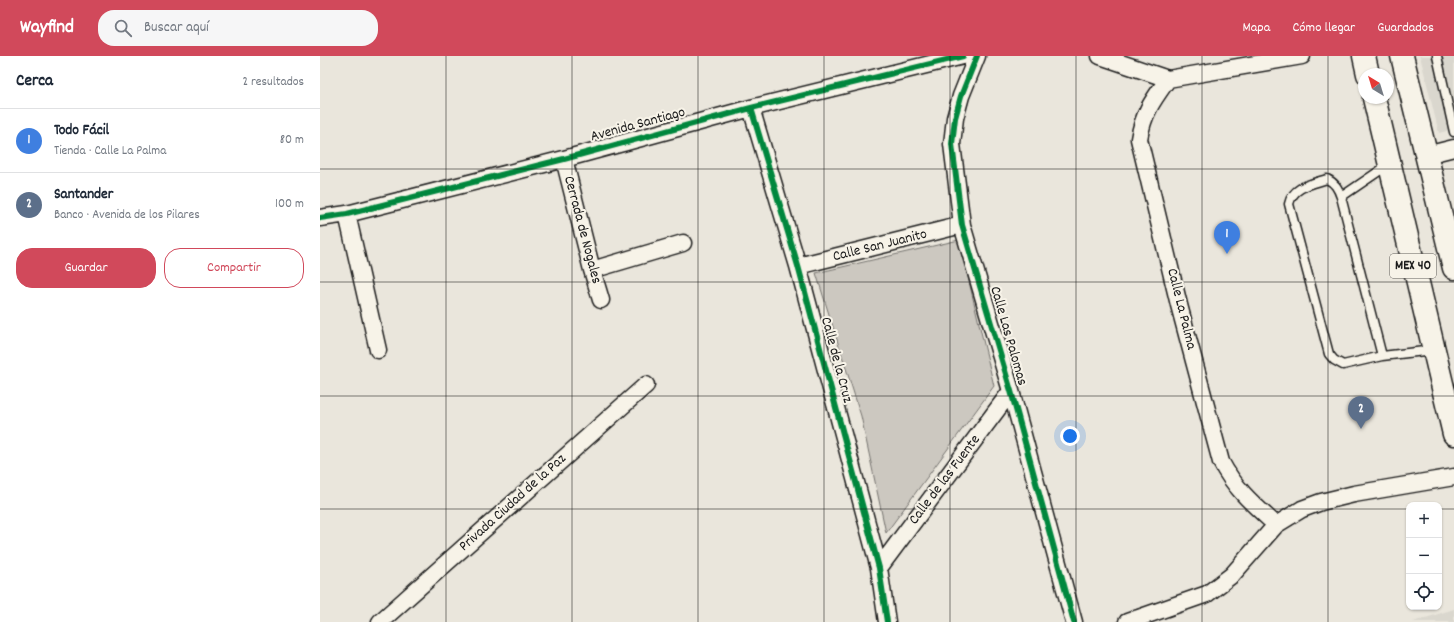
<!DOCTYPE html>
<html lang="es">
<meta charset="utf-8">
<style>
:root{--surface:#fff;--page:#f6f6f7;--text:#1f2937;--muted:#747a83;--line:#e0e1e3;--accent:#d1495b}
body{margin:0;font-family:Dekko,sans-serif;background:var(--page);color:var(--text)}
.controls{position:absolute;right:12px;bottom:12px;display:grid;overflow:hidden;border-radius:8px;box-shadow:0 1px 3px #0004}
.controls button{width:36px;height:36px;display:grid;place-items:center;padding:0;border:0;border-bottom:1px solid var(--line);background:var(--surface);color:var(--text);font:20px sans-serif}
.compass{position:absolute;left:1038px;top:12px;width:36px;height:36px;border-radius:50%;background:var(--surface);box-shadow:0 1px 3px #0004;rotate:322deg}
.you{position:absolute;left:750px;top:380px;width:14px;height:14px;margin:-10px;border:3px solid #fff;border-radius:50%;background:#1a73e8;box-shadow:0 0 0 6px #1a73e833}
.badge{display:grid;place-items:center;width:26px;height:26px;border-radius:50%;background:var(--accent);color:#fff;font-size:13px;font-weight:700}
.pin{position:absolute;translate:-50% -33px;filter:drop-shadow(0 1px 2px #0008)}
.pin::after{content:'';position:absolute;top:21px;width:14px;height:12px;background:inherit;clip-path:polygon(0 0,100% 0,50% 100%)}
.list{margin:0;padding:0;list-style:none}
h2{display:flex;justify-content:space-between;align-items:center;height:52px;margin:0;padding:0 16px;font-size:17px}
h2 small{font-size:13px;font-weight:400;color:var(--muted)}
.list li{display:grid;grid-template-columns:26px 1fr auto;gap:12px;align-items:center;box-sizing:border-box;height:64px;padding:0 16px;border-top:1px solid var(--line)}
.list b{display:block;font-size:15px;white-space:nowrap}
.list p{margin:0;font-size:13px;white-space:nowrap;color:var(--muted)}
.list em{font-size:13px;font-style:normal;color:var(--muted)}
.actions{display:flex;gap:8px;padding:12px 16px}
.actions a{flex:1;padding:9px 0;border:1px solid var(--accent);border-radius:16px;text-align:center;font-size:14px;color:var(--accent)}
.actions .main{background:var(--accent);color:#fff}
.icon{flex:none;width:22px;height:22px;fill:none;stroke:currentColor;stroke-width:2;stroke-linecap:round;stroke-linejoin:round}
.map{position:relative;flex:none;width:1134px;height:566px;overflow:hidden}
header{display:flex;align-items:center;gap:24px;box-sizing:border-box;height:56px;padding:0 20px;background:var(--accent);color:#fff}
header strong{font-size:19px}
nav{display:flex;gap:22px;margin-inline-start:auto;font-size:14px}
.search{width:280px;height:36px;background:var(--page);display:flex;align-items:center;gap:10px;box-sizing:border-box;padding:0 14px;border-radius:16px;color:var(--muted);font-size:15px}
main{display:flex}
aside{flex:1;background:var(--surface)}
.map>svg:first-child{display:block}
</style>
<header>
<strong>Wayfind</strong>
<div class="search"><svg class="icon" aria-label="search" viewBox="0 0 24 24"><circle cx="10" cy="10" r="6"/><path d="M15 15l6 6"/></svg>Buscar aquí</div>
<nav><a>Mapa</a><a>Cómo llegar</a><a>Guardados</a></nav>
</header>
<main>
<aside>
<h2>Cerca<small>2 resultados</small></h2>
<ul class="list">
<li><span class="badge" style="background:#3f7fe0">1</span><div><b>Todo Fácil</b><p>Tienda · Calle La Palma</p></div><em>80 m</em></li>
<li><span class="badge" style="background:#5c6f8a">2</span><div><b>Santander</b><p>Banco · Avenida de los Pilares</p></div><em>100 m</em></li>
</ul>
<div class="actions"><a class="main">Guardar</a><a>Compartir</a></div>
</aside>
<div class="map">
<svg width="1134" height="566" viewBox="0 0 1134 566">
<rect width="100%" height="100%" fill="#eae6dc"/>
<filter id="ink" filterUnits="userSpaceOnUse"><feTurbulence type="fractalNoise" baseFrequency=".025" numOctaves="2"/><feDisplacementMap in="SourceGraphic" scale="8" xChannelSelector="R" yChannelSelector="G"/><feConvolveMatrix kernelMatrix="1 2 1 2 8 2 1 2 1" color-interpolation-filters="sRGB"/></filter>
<g filter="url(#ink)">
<path fill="#dad7ce" d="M 1100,0 L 1134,0 L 1134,73 L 1119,77 Z
M 1134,553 L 1134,566 L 1093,566 Z"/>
<path fill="#ccc8c0" stroke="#74726e" d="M 639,184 L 674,330 L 566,477 L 541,360 L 496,217 Z"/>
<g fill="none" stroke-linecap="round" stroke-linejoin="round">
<g stroke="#1c1c1c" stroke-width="11">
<path id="service" d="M 1117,0 L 1134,76
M 1021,141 L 1068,109
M 1062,300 L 1021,141 C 1018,132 1015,127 1007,123 C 992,128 973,130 969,148 L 1009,298 L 1014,304 L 1023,309 L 1062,300 L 1113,294"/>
</g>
<g stroke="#1c1c1c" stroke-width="19">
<path id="minor" d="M 657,0 L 641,40 L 635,62 L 632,88 L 642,169 L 691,335 L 754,566
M 780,0 L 848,23 L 982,0
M 848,23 C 833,44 823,57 819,83 L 859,249 L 901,406 C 915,433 934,449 956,469
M 431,52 L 478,210 L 559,512 L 567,566
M 1106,99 L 1134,92
M 244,103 L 272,214 L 281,244
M 27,158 L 58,294
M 0,162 L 27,158 L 244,103 L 431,52 L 643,0
M 478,210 L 642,169
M 272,214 L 363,187
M 559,512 L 691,335
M 60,566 L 326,329
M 807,566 L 887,538 L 912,519 L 956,469 L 982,453 L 1001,446 L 1034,438 L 1134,421"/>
</g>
<g stroke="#1c1c1c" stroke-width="25">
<path id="primary" d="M 1044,0 L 1048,18
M 1082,0 L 1134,212
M 1054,42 L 1134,378"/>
</g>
<use href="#service" stroke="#f7f3e8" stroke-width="8"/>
<use href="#minor" stroke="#f7f3e8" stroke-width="16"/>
<use href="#primary" stroke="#f7f3e8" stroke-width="22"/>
<g stroke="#f7f3e8" stroke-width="8">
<path id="cycleway" d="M 657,0 L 641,40 L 635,62 L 632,88 L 642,169 L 691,335 L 754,566
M 431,52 L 478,210 L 559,512 L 567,566
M 0,162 L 27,158 L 244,103 L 431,52 L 643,0"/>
</g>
<use href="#cycleway" stroke="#00873e" stroke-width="6"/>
</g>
</g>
<path fill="none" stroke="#1c1c1c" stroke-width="1" stroke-opacity="0.55" d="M 126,0 L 126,566M 252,0 L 252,566M 378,0 L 378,566M 504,0 L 504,566M 630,0 L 630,566M 756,0 L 756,566M 882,0 L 882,566M 1008,0 L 1008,566M 0,113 L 1134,113M 0,226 L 1134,226M 0,340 L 1134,340M 0,453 L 1089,453M 1119,453 L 1134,453"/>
<g text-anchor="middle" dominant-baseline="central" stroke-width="4" stroke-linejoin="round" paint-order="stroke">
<rect fill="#f7f3e8" stroke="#5e5c59" stroke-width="1" x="1070" y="198" width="46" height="24" rx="3"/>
<g font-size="14" font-weight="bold" fill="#1c1c1c">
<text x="1093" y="210">MEX 40</text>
</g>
<g font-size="15" fill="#1c1c1c" stroke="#f7f3e8">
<text transform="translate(318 69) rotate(-15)">Avenida Santiago</text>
<text transform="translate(262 174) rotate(75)">Cerrada de Nogales</text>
<text transform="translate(560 190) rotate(-14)">Calle San Juanito</text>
<text transform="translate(861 253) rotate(76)">Calle La Palma</text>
<text transform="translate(688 280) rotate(74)">Calle Las Palomas</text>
<text transform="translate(516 304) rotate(75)">Calle de la Cruz</text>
<text transform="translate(625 424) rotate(-53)">Calle de las Fuente</text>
<text transform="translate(193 447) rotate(-42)">Privada Ciudad de la Paz</text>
</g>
</g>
</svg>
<div class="controls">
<button>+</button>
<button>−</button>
<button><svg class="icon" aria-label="locate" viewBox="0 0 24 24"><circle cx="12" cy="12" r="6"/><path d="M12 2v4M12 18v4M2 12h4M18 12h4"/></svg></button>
</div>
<svg class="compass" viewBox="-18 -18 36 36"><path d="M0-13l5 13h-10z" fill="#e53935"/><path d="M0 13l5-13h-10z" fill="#747a83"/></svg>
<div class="you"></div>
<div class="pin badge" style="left:907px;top:198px;background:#3f7fe0">1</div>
<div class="pin badge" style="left:1041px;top:373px;background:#5c6f8a">2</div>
</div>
</main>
